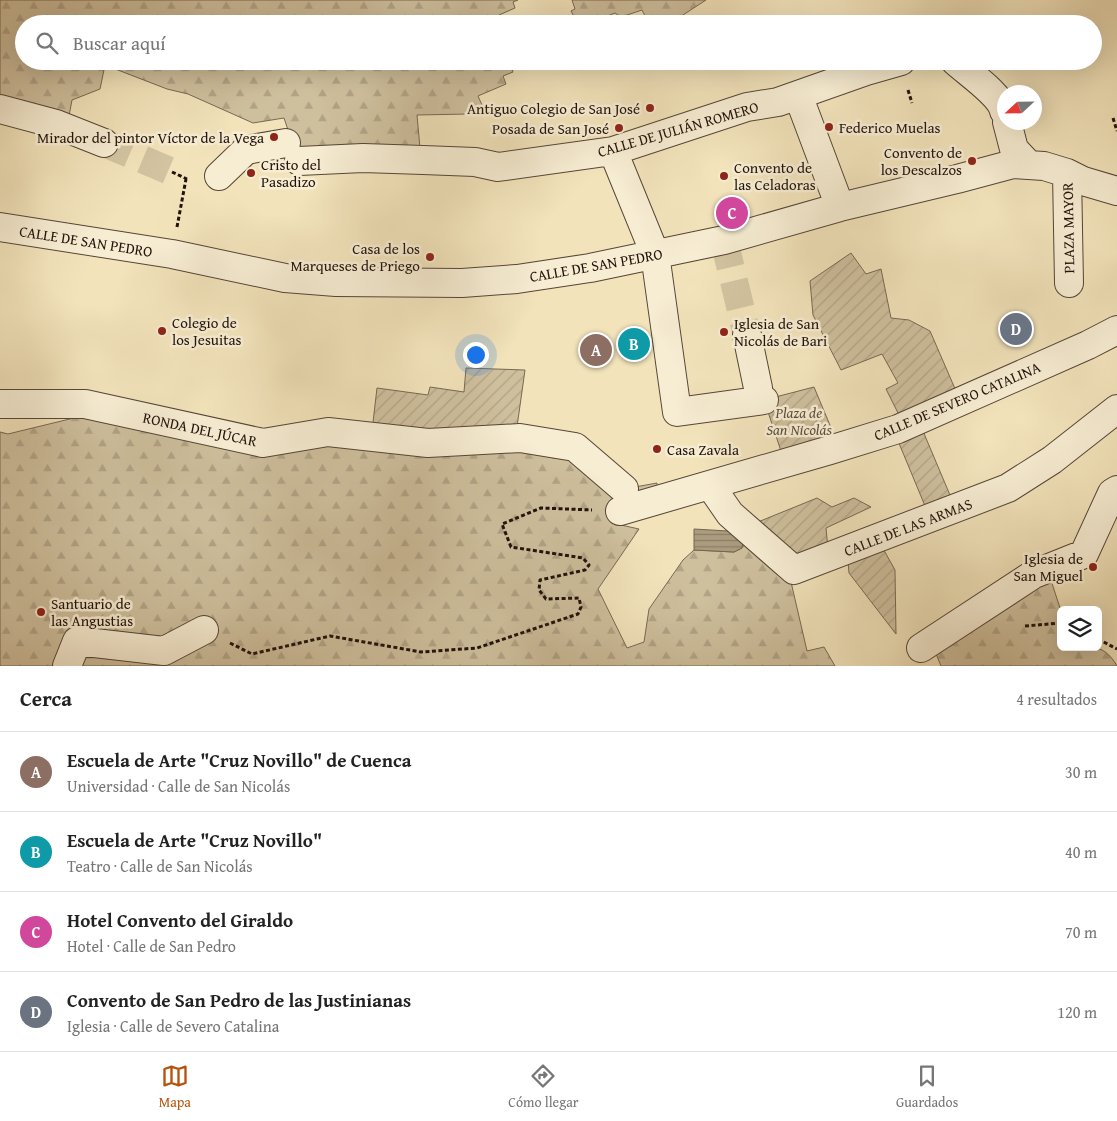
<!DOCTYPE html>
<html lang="es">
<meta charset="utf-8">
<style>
:root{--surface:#fff;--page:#f6f6f6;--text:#222;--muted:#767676;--line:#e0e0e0;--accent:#b45309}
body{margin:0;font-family:"Gentium Book Plus",serif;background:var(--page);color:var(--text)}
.controls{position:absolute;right:15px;bottom:15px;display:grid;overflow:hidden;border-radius:8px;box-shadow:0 5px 20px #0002}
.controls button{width:45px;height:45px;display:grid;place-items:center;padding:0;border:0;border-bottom:1px solid var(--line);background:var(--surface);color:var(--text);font:25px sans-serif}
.compass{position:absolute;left:997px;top:85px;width:45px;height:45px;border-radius:50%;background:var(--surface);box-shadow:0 5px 20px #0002;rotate:248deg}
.you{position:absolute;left:475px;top:354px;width:18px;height:18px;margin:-12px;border:4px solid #fff;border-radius:50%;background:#1a73e8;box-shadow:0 0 0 8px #1a73e833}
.badge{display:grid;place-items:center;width:32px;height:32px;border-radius:50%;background:var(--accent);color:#fff;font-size:16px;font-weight:700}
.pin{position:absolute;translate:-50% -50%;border:2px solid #fff;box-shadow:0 1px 5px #0006}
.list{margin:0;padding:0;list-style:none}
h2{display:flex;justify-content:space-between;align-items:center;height:65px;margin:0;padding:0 20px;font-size:21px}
h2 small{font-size:16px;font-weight:400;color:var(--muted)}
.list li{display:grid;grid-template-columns:32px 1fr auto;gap:15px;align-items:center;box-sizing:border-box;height:80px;padding:0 20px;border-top:1px solid var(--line)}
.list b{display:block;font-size:19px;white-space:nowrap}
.list p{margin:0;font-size:16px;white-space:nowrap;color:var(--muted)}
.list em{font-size:16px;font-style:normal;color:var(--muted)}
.icon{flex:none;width:28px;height:28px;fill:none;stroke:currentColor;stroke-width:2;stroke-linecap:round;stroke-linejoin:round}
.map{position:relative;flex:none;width:1117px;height:666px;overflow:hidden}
.search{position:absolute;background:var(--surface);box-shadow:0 5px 20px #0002;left:15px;right:15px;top:15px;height:55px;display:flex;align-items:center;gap:12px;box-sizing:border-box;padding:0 18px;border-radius:28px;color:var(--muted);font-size:19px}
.sheet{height:385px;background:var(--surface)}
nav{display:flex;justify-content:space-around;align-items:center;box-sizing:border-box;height:70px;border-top:1px solid var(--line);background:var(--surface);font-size:14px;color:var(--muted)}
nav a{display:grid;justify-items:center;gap:2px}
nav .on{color:var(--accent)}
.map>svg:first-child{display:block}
</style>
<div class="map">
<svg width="1117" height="666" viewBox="0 0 1117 666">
<defs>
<pattern id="forest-firs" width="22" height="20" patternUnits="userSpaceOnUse" patternTransform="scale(1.25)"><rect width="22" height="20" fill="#cebf9d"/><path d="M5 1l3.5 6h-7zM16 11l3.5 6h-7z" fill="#b1a386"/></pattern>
<pattern id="garden-furrows" width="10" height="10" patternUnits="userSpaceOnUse" patternTransform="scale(1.25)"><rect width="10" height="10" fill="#cebf9d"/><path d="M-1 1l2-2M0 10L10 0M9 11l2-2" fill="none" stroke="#b1a386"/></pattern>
<pattern id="water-rules" width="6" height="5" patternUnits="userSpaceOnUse" patternTransform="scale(1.25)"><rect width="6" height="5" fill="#ab9c7f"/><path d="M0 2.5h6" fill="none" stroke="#8b7e66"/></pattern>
</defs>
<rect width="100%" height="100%" fill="#f2e3bb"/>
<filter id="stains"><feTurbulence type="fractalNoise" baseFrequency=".004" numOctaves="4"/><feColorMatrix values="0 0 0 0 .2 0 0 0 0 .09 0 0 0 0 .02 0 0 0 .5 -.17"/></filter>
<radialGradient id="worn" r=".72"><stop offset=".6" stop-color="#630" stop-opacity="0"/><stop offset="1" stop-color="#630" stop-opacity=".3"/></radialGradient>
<path fill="url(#forest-firs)" stroke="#786854" d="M 0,0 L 518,0 L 513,2 L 515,8 L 499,15 L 503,24 L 24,24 L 24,61 L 509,61 L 513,72 L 503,76 L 506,84 L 478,96 L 482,105 L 469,114 L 417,115 L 420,148 L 296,154 L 284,118 L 253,123 L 188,94 L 167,89 L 105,65 L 100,89 L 72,100 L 69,116 L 0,97 Z
M 572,0 L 706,0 L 669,24 L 649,24 L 642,10 L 621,17 L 615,13 L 587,24 L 578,24 L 571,11 L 575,9 Z
M 82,416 L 328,445 L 527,449 L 567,454 L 624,489 L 657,483 L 657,493 L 644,514 L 612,523 L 639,529 L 598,589 L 627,648 L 644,642 L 649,609 L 683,560 L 694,550 L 734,552 L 742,548 L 751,536 L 788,569 L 807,651 L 824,647 L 835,666 L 0,666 L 0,432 L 8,434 Z
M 1047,568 L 1061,611 L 1061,647 C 1086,647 1103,641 1117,666 L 941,666 L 932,644 Z"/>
<path fill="url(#garden-furrows)" stroke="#786854" d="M 851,253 L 866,274 L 881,269 L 891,318 L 909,320 L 930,331 L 956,391 L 899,415 L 886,389 L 898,383 L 882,354 L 841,370 L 813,315 L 810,281 Z
M 466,368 L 525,370 L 515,441 L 488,437 L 463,439 L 462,442 L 372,431 L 377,388 L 428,395 L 430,387 L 464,392 Z
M 814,387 L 837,442 L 783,457 L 764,400 Z
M 920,424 L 955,507 L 930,518 L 896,436 Z
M 817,498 L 832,507 L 854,498 L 871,507 L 826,528 L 828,549 L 802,558 L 782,554 L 753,524 Z
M 881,545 L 895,570 L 896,634 L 849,573 L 848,561 Z"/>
<path fill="url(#water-rules)" stroke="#746551" d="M 694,529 L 745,532 L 742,548 L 734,552 L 694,550 Z"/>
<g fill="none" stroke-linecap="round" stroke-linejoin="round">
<path stroke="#d3c4a1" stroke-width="28" stroke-dasharray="28 14" stroke-linecap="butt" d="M 104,143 L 172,172
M 724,240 L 747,335"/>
<g stroke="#554637" stroke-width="30">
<path id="minor" d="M 955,61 C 968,73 1001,95 1004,111
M 798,95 L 840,207
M 0,109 L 56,124 L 104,143
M 1007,122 L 1014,149 L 1029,165
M 613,151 L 655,254 L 677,412 L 764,400
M 299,161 L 363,158 L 423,160 L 475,162 L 498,167 L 613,151 L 747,107 L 778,102 L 866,71 L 901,61
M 1067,173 L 1069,283
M 219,176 L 246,150 L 286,143
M 0,227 L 172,254 L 285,278 L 336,282 L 462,283 L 517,279 L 590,268 L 724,240 L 840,207 L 957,179 L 1013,164 L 1044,166 L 1067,173 L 1083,181 L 1117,191
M 747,335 L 758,388
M 0,404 L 85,404 L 263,443 L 328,432 L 428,443 L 520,438 L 575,447 L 624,489
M 710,485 L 730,514 L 794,570 L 1008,488 L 1052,460 L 1117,409
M 620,511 L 830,450 L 898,429 L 1088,345 L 1117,330
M 921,648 L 1034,574 L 1084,554 L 1112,493 L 1117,490
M 67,666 L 77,641 L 164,651 L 204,630"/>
</g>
<path stroke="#21120b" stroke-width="3" stroke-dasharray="4 2.5" stroke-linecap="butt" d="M 908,90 L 912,103
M 1113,118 L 1117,131
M 172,172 L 187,179
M 177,227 L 186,179
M 1025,626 L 1061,623
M 1098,639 L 1117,649
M 230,643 L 252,654 L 330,636 L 421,652 L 477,648 L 578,614 L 581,607 L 579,598 L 546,599 L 539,590 L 540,580 L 585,570 L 589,565 L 583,558 L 511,547 L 502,524 L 541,508 L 592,510"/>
<use href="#minor" stroke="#f7edd3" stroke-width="28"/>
</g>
<g fill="#8f2418" stroke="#f7edd3" stroke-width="2">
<circle cx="650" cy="108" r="5"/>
<circle cx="829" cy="127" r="5"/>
<circle cx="619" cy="128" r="5"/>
<circle cx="274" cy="137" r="5"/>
<circle cx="972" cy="161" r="5"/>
<circle cx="251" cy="173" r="5"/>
<circle cx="724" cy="176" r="5"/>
<circle cx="430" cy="257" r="5"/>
<circle cx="162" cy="331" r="5"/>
<circle cx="724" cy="332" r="5"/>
<circle cx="657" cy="449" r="5"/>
<circle cx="1093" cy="567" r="5"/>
<circle cx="41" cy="612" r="5"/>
</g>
<g text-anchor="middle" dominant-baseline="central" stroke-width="5" stroke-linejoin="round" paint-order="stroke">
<g font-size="15" fill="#21120b" stroke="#f7edd3" text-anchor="start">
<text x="640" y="108" text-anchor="end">Antiguo Colegio de San José</text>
<text x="839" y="127">Federico Muelas</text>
<text x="609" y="128" text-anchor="end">Posada de San José</text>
<text x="264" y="137" text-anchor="end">Mirador del pintor Víctor de la Vega</text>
<text x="962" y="152" text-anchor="end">Convento de<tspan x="962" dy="17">los Descalzos</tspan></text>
<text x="261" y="164">Cristo del<tspan x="261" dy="17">Pasadizo</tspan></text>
<text x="734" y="167">Convento de<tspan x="734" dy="17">las Celadoras</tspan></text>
<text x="420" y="248" text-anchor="end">Casa de los<tspan x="420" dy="17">Marqueses de Priego</tspan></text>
<text x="172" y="322">Colegio de<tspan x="172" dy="17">los Jesuitas</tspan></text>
<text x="734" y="323">Iglesia de San<tspan x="734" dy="17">Nicolás de Bari</tspan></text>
<text x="667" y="449">Casa Zavala</text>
<text x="1083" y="558" text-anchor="end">Iglesia de<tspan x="1083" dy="17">San Miguel</tspan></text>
<text x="51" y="603">Santuario de<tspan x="51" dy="17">las Angustias</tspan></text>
</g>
<g font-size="15" fill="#21120b" stroke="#f7edd3">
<text transform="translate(678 129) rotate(-16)">CALLE DE JULIÁN ROMERO</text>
<text transform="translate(1068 228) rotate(-91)">PLAZA MAYOR</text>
<text transform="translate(86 241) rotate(9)">CALLE DE SAN PEDRO</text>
<text transform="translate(596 265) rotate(-10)">CALLE DE SAN PEDRO</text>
<text transform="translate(957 401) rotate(-23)">CALLE DE SEVERO CATALINA</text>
<text transform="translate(200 429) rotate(12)">RONDA DEL JÚCAR</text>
<text transform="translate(908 527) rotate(-21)">CALLE DE LAS ARMAS</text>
</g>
<g font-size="15" font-style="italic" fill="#5e4f3e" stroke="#f7edd3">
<text x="799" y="412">Plaza de<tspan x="799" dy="17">San Nicolás</tspan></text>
</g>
</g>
<rect width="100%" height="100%" filter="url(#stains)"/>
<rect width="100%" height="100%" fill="url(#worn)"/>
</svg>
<div class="controls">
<button><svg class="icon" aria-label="layers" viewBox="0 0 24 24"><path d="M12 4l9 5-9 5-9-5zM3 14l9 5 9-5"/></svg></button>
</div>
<svg class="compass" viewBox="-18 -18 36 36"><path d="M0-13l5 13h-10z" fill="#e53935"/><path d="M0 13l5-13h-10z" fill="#767676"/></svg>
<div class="you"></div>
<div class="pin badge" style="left:596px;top:350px;background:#8d6e63">A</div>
<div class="pin badge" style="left:634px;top:344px;background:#0f9aa8">B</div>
<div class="pin badge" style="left:732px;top:213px;background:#d1479c">C</div>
<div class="pin badge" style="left:1016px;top:329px;background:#6b7280">D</div>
<div class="search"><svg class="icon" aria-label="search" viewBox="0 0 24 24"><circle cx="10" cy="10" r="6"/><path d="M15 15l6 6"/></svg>Buscar aquí</div>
</div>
<section class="sheet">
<h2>Cerca<small>4 resultados</small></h2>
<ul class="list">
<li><span class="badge" style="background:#8d6e63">A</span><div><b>Escuela de Arte &quot;Cruz Novillo&quot; de Cuenca</b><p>Universidad · Calle de San Nicolás</p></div><em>30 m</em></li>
<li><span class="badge" style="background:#0f9aa8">B</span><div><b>Escuela de Arte &quot;Cruz Novillo&quot;</b><p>Teatro · Calle de San Nicolás</p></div><em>40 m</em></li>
<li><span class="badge" style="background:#d1479c">C</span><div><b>Hotel Convento del Giraldo</b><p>Hotel · Calle de San Pedro</p></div><em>70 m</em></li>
<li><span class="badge" style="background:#6b7280">D</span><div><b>Convento de San Pedro de las Justinianas</b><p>Iglesia · Calle de Severo Catalina</p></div><em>120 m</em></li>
</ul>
</section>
<nav>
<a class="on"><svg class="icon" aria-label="map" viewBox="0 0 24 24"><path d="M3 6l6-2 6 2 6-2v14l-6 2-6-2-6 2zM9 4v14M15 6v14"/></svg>Mapa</a>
<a><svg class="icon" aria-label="directions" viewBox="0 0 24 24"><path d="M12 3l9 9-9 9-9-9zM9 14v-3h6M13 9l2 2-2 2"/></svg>Cómo llegar</a>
<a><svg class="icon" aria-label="saved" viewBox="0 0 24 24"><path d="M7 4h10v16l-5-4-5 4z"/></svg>Guardados</a>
</nav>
